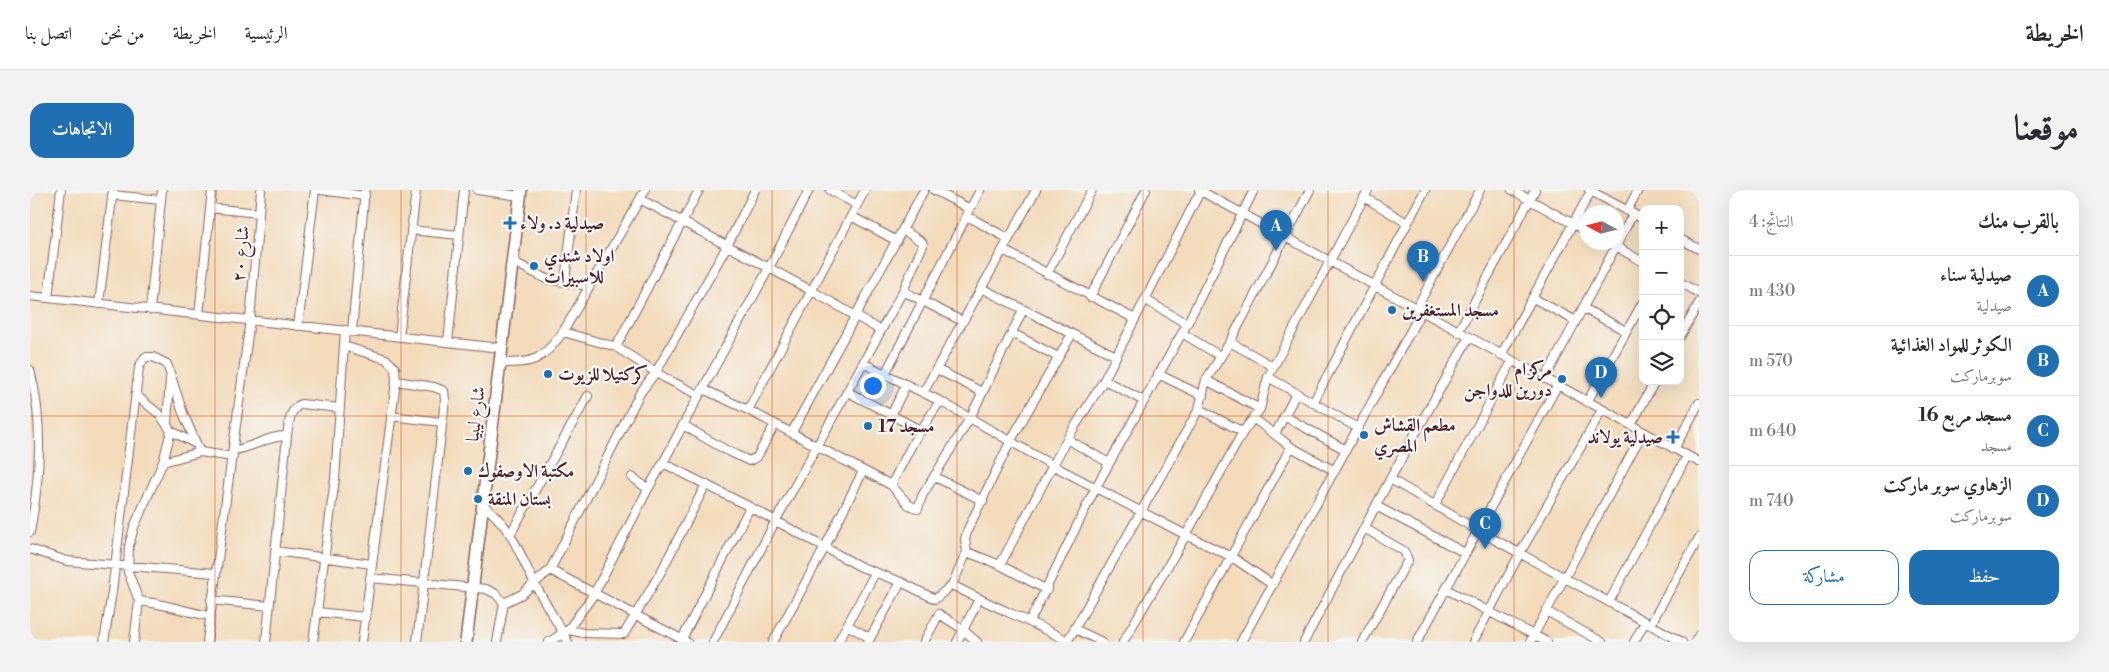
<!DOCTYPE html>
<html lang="ar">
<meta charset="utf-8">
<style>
:root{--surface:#fff;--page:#f2f2f3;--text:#2b2b33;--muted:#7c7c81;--line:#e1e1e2;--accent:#1f6fb2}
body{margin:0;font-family:"Libre Bodoni",Amiri,serif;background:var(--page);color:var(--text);direction:rtl}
.controls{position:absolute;right:15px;top:15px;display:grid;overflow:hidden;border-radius:10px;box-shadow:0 5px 20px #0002}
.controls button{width:45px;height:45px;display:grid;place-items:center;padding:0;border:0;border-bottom:1px solid var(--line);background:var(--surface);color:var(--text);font:25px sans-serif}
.compass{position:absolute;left:1549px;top:15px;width:45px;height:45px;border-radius:50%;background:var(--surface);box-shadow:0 5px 20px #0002;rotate:277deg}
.you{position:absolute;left:842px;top:195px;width:18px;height:18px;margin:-12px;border:4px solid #fff;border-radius:50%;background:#1a73e8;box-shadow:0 0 0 8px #1a73e833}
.badge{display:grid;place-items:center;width:32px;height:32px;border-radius:50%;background:var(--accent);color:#fff;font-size:16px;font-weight:700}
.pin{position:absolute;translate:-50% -41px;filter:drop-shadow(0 1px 2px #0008)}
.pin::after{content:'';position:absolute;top:26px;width:18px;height:15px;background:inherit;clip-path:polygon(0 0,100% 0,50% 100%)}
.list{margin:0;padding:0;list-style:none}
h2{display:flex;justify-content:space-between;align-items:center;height:65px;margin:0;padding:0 20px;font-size:21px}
h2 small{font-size:16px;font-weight:400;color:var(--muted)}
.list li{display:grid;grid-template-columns:32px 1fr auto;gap:15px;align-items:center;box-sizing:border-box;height:70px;padding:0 20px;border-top:1px solid var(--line)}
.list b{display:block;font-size:19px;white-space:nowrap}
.list p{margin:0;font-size:16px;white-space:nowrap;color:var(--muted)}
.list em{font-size:16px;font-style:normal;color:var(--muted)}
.actions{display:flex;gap:10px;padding:15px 20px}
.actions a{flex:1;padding:11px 0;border:1px solid var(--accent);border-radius:15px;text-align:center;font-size:18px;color:var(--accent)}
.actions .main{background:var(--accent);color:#fff}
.icon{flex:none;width:28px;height:28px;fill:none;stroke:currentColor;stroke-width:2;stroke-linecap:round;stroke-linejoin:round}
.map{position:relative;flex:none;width:1669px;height:452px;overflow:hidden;direction:ltr;border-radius:15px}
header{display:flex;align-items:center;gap:30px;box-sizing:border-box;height:70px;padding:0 25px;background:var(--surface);border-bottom:1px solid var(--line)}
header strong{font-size:24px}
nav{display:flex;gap:28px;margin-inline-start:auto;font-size:18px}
.intro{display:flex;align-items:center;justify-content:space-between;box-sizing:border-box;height:120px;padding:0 30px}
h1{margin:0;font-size:35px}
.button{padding:12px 22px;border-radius:15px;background:var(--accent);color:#fff;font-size:18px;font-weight:700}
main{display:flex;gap:30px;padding:0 30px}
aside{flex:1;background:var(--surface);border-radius:15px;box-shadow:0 5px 20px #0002}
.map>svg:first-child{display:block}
</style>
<header>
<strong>الخريطة</strong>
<nav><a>الرئيسية</a><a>الخريطة</a><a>من نحن</a><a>اتصل بنا</a></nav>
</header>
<div class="intro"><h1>موقعنا</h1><a class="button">الاتجاهات</a></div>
<main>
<aside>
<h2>بالقرب منك<small>النتائج: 4</small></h2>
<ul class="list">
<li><span class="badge">A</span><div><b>صيدلية سناء</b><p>صيدلية</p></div><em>430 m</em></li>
<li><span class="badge">B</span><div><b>الكوثر للمواد الغذائية</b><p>سوبرماركت</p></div><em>570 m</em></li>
<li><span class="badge">C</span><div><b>مسجد مربع 16</b><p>مسجد</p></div><em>640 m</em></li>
<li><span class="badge">D</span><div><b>الزهاوي سوبر ماركت</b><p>سوبرماركت</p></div><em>740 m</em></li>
</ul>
<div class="actions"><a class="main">حفظ</a><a>مشاركة</a></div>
</aside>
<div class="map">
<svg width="1669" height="452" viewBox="0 0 1669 452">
<rect width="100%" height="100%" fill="#f6f6f2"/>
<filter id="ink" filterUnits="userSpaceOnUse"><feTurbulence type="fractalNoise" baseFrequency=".02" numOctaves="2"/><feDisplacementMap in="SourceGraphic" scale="10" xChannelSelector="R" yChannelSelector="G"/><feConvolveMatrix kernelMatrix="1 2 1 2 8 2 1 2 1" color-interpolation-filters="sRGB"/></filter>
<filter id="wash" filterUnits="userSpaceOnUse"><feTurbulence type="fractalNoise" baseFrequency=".0096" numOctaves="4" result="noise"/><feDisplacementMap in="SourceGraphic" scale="20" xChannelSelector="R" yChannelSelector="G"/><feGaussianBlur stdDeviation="1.12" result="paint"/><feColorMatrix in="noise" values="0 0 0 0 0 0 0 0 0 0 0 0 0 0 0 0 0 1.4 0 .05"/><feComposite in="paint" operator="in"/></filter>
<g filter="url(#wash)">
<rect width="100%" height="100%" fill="#f3dbbb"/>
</g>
<g filter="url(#ink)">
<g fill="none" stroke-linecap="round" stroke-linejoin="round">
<g stroke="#85615d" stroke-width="10">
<path id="minor" d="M 291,0 L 335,6
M 447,0 L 490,6
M 800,0 L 827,15
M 904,0 L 940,19
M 1169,0 L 1669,272
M 1482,0 L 1556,41
M 1559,0 L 1613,29
M 82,5 L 131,10
M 1334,7 L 1377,33
M 610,9 L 615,0
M 180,18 L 229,23
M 1597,21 L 1608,0
M 821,26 L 867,51
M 937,26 L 979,49
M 381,40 L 429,45
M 1650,49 L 1669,59
M 1578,52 L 1613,72
M 973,60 L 1105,129
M 482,71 L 516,89 L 559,96
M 1017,84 L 1062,0
M 535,91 L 546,0
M 1650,92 L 1669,103
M 951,98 L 1086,166
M 873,101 L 932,131
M 0,106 L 471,158
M 1060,107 L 1116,0
M 18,108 L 31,0
M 1503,108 L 1546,131
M 1116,110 L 1157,134
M 69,114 L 83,0
M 1553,118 L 1596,141
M 1386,119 L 1450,0
M 120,120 L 132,0
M 169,125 L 182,0
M 268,136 L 285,0
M 322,141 L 335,0
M 533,142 L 610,9 L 782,101 L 850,140
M 1428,142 L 1505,0
M 982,143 L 1028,167
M 1152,143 L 1190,166
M 369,147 L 386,0
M 1650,147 L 1669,113
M 418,152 L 434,0
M 1200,152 L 1244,177
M 314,156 L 356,169 L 365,178 L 366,191 L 332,452
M 586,157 L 669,0
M 1471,165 L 1561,1
M 469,173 C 505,173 511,171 533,142 L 586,157 L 635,188 L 669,205
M 833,173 L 873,101 L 893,55 L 892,52 L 873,40
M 906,179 L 952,202
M 0,180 C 14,234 10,287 0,342
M 855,184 L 910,211 L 1022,275 L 1156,345 L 1202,367 L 1243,395
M 1128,184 L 1173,206
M 1238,187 L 1328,238
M 1515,189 L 1603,24
M 1074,190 L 1114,211
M 1176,190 L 1230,219
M 366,191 L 404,197 L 414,201 L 415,210 L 387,452
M 673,199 L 718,220 L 861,295 L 879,315 L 888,319 L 892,306 L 940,228 L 993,120
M 818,202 L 892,241
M 893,203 L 1006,0
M 107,206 L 130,225 L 141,241 L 166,254
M 1557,212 L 1613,112
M 1283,213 L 1395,0
M 1169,219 L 1213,242
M 718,220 L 835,0
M 861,225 L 876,195
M 361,226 L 412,232
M 1254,226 L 1316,260
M 1223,228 L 1261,257 L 1305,281
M 137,234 L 140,188
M 653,235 L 739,78 L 779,0
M 1601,235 L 1625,191
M 762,242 L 894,0
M 1245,244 L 1266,204
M 1037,249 L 1079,273
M 1644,259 L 1669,213
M 204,260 C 223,258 239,245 257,246 C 259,233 259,220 271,214 L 310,218
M 133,272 L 170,262 L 203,267
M 633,273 L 653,235 L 694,259 L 719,271 L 727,267 L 745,234
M 602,287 L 618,299
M 905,287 L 953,311
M 1360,289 L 1447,340 L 1652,452
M 861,295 L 885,249 L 910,211
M 452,314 C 484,339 487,360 505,394 C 515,414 528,433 538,452
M 1405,315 L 1482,171
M 1346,316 L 1435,363
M 720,317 L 831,377 L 871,392 L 905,409 L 922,395 L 937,362 L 970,375 L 1017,400
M 481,343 L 558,206
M 0,359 L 37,371 L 185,383
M 245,361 L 342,374
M 937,362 L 935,349 L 938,339 L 980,252 L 1042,144
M 970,375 L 1037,249 L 1074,190 L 1171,0
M 340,388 L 456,399 L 466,404 L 474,413 L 467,452
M 922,395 C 960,415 1000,431 1038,451
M 1416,399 L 1517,452
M 181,410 L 239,416
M 109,411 C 133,413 155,422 180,426
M 1579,412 L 1657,266
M 474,413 L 492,404 L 520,380
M 1516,421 L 1572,452
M 287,422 L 335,427
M 1000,431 L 1066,297 L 1157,134 L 1224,0
M 817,435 L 840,448
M 1620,435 L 1669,348
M 1045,439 L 1072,452
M 538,440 L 564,404 L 618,299 L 633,273 L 720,317 L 652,449
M 74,452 L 82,402 L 109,177 L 115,167 L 123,167 L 137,174 L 153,223 L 170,262
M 104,452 L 109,411 L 98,382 L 99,356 L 104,337 L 133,272 L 141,241
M 177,452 L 220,130 L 231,0
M 236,452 L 257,246
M 283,452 L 305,289 L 315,140
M 519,452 L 538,440 L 554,443 L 594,444 L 632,380 L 676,294
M 657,452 L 520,380 L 610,203 L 626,182 L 697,56 L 725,0
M 683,452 L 746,330 L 833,173 L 855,184 L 950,0
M 743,452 L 795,357 L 833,281
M 808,452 L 845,383
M 838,452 L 871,392
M 894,452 L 909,424 L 931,438 L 947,452
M 927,452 L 949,409
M 1037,452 L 1169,219 L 1176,190 L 1200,152 L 1280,0
M 1093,452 L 1156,345 L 1213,242 L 1230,219 L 1238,187 L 1338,0
M 1154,452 L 1261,257
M 1211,452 L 1391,122
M 1274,452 L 1360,289 L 1439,147
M 1332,452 L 1378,370 L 1374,361 L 1334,338
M 1387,452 L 1527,196
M 1443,452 L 1490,363 L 1572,220
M 1500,452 L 1613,242
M 1604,452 L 1615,432
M 1665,452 L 1669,445"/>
</g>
<g stroke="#85615d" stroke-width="14">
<path id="highway" d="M 436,452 L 491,0"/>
</g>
<use href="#minor" stroke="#fff" stroke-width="8"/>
<use href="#highway" stroke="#fff" stroke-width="11"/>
</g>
</g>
<path fill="none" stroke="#d8530f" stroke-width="1" stroke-opacity="0.55" d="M 185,0 L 185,452M 371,0 L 371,452M 556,0 L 556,452M 742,0 L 742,452M 927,0 L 927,452M 1113,0 L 1113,452M 1298,0 L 1298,452M 1484,0 L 1484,452M 0,226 L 1669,226"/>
<g fill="#1f6fb2" stroke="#f6f6f2" stroke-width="2">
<path d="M477.5 25.5h5v5h5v5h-5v5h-5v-5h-5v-5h5z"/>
<circle cx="504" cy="76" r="5"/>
<circle cx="1362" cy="120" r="5"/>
<circle cx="518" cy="184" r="5"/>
<circle cx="1532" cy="189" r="5"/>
<circle cx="838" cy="236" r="5"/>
<circle cx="1334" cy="245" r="5"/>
<path d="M1640.5 239.5h5v5h5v5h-5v5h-5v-5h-5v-5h5z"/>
<circle cx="438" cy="281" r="5"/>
<circle cx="448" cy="309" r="5"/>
</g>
<g text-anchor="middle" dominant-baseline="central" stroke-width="4.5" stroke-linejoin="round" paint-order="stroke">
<g font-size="18" font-weight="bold" fill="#4a1f2b" stroke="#f6f6f2" text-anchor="start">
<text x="490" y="33">صيدلية د. ولاء</text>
<text x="514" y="66">اولاد شندي<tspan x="514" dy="21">للاسبيرات</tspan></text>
<text x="1372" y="120">مسجد المستغفرين</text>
<text x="1522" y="179" text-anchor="end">مركز ام<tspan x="1522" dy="21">دورين للدواجن</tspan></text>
<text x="528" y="184">كركتيلا للزيوت</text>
<text x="1344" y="235">مطعم القشاش<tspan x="1344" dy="21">المصري</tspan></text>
<text x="848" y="236">مسجد 17</text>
<text x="1633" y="247" text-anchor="end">صيدلية يولاند</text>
<text x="448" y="281">مكتبة الاوصفوك</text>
<text x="458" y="309">بستان المنقة</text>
</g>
<g font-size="18" fill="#4a1f2b" stroke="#f6f6f2">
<text transform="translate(211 64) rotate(-85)">شارع ٢٠</text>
<text transform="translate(446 224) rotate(-83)">شارع ليبيا</text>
</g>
</g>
</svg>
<div class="controls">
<button>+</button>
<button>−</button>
<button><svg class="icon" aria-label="locate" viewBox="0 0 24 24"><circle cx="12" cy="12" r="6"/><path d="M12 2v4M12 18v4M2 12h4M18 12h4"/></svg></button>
<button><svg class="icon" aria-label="layers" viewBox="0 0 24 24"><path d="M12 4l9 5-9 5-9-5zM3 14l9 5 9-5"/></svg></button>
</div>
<svg class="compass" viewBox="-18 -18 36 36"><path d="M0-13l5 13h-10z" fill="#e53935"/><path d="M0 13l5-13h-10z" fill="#7c7c81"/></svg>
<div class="you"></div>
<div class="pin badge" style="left:1246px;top:61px">A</div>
<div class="pin badge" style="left:1393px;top:92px">B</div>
<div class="pin badge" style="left:1455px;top:359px">C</div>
<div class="pin badge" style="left:1571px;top:208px">D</div>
</div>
</main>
